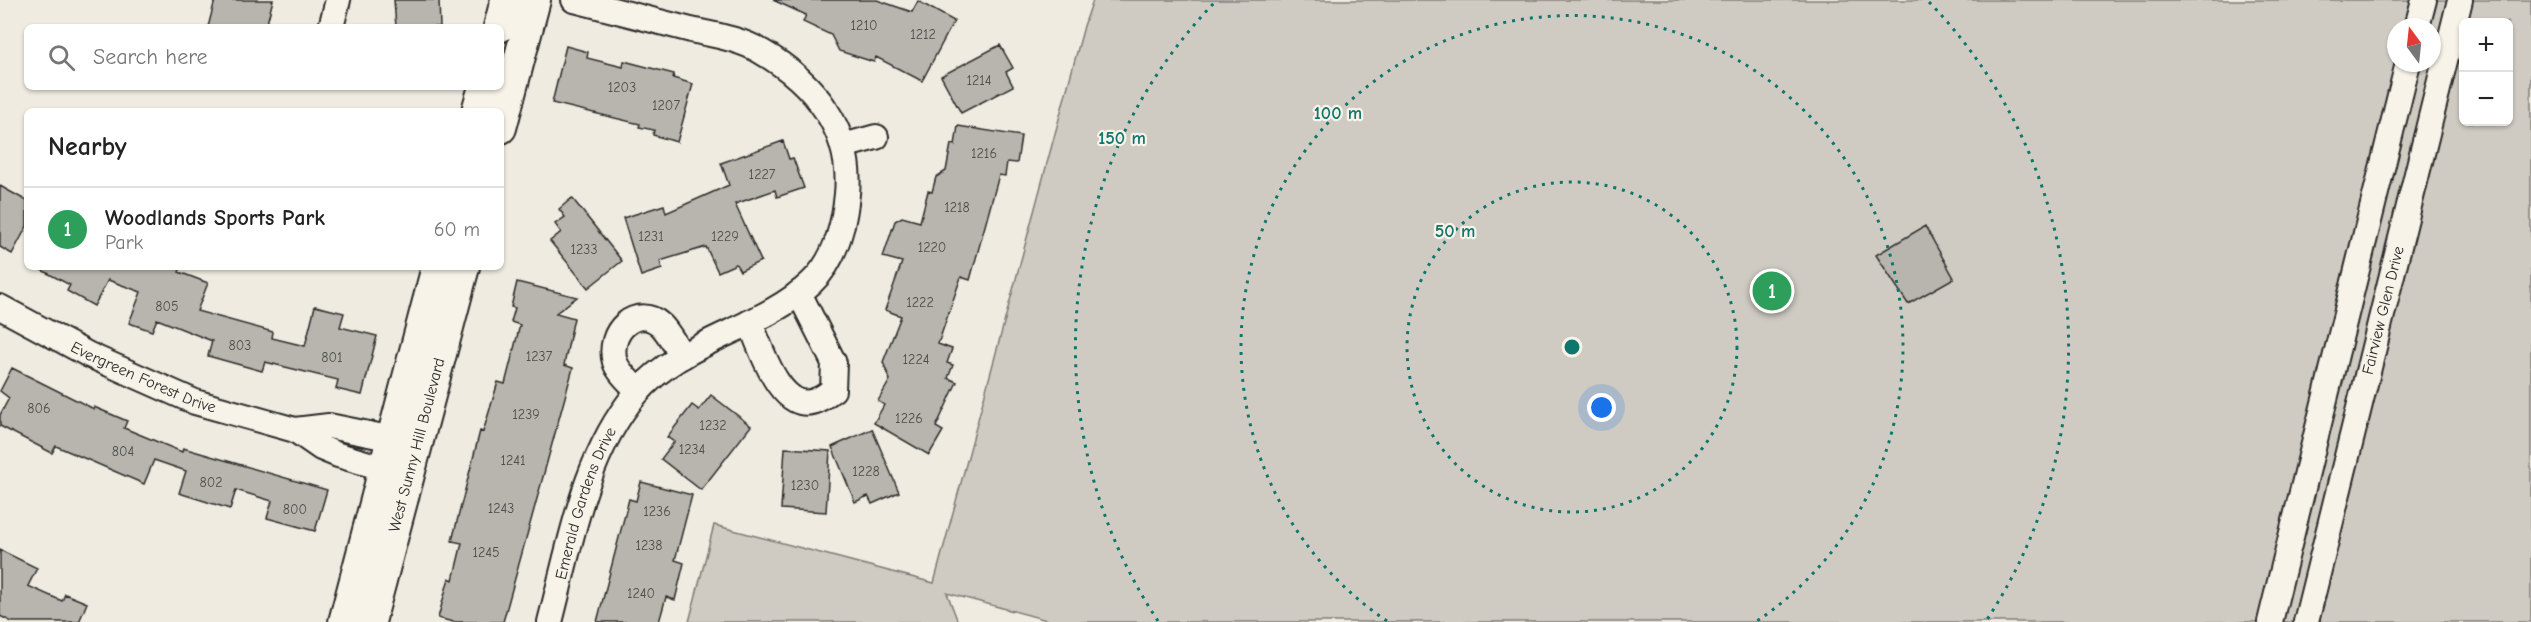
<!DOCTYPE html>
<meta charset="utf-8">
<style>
:root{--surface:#fff;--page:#f6f6f6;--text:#222;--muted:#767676;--line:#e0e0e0;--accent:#2b2b2b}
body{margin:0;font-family:"Comic Neue",sans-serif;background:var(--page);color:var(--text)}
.controls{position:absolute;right:18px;top:18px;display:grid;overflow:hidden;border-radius:9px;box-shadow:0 2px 4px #0004}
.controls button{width:54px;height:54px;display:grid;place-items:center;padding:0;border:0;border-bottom:2px solid var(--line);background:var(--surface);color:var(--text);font:30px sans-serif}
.compass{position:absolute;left:2387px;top:18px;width:54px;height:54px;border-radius:50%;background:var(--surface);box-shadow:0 2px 4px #0004;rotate:345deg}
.you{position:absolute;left:1602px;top:408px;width:21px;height:21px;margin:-15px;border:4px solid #fff;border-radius:50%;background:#1a73e8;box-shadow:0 0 0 9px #1a73e833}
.badge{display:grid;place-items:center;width:39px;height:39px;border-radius:50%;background:var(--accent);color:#fff;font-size:20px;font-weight:700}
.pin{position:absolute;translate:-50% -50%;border:3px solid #fff;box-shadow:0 2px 6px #0006}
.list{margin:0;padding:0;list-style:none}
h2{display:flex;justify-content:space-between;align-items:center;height:78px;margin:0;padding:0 24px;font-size:26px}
h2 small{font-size:20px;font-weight:400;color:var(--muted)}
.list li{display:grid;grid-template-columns:39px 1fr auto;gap:18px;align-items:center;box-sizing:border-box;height:84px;padding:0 24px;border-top:2px solid var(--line)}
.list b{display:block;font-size:22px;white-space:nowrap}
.list p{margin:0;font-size:20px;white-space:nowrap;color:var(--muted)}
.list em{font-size:20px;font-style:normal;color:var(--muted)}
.icon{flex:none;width:33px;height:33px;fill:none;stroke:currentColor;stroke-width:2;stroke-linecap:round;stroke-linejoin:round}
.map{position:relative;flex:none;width:2531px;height:622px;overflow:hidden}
.search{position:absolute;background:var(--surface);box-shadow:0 2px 4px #0004;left:24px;top:24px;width:480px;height:66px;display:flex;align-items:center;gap:15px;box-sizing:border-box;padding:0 21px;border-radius:9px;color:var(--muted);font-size:22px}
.panel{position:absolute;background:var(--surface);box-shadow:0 2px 4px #0004;left:24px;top:108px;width:480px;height:162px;border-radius:9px}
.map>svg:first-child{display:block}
</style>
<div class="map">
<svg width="2531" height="622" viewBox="0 0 2531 622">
<rect width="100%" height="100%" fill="#efebe0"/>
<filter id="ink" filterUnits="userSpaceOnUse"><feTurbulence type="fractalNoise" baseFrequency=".0167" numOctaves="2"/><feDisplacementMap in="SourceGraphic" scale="12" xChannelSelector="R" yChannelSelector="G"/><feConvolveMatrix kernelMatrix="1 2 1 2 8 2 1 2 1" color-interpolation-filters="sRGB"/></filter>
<g filter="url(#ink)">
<path fill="#cfcbc2" stroke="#7d7b76" stroke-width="1.5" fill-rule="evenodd" d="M 1093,0 L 2531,0 L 2531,622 L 1054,622 L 947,593 L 958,622 L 689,622 L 714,525 L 934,583 L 1084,26 ZM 2464,22 L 2508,22 L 2508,122 L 2464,122 ZM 2396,27 L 2432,27 L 2432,63 L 2396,63 Z"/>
<path fill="#b8b5ae" stroke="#2b2b2b" stroke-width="1.5" d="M 215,0 L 273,0 L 266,27 L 208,27 Z
M 394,0 L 439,0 L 440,27 L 396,27 Z
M 773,0 L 877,0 L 912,12 L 918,1 L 954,21 L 922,81 L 876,57 L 874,62 L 839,51 L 831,35 L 803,22 L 806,15 Z
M 1000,45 L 1013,68 L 1006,72 L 1013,86 L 961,113 L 941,76 Z
M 566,46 L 588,52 L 587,58 L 623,67 L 624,61 L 674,74 L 673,78 L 693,84 L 677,142 L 653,135 L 654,130 L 639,127 L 640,124 L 552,103 Z
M 958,126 L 1021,136 L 1017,163 L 1007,162 L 1005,176 L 999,175 L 970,280 L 961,277 L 938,344 L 952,349 L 947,363 L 953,365 L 948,378 L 957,382 L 936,427 L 943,431 L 929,455 L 874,423 L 884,405 L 878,401 L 890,380 L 883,362 L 901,316 L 885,310 L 902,262 L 883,257 L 895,221 L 902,217 L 920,222 L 928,191 L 932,192 L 936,177 L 946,171 L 951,144 L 955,145 Z
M 783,141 L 789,159 L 793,158 L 804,188 L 777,197 L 775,190 L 735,204 L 761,261 L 740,271 L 736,264 L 718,272 L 706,247 L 660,261 L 662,269 L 641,276 L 623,218 L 664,205 L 666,213 L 729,185 L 721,163 Z
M 0,186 L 27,201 L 27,226 L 12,254 L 0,247 Z
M 572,198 L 622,261 L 588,288 L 550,241 L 561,232 L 555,224 L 565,217 L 559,209 Z
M 1925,226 L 1954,278 L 1908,304 L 1876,255 Z
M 36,267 L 181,267 L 179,272 L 208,283 L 197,311 L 273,332 L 272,338 L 305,346 L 315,306 L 344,313 L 340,327 L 377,336 L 362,395 L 336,389 L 338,380 L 265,362 L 262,371 L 208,356 L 212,341 L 157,319 L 152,331 L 129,323 L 141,292 L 108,280 L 94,306 L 67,291 L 70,285 Z
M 517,282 L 577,297 L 556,313 L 574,318 L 564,365 L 573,368 L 503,622 L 453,622 L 438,618 L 449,578 L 453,580 L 462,543 L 452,541 L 480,431 L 483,432 L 498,382 L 505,384 L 520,325 L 511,322 L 515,308 L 511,307 Z
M 12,368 L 94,409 L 94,407 L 127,421 L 124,428 L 182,452 L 183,448 L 327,490 L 315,531 L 267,518 L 272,501 L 236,490 L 230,509 L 179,493 L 186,471 L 154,460 L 144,484 L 56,446 L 52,453 L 0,426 L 0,415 L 9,398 L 0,391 Z
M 711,395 L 751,426 L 701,490 L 661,459 L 674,442 L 667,437 L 692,405 L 699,410 Z
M 872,429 L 899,492 L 872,504 L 868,496 L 855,502 L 832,447 Z
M 785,448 L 830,451 L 826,512 L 781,509 Z
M 641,482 L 692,495 L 675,560 L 684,563 L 675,600 L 666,597 L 659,622 L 597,622 L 629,499 L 636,501 Z
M 0,550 L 37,568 L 28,586 L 62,601 L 65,594 L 87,603 L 79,622 L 12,622 L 0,616 Z"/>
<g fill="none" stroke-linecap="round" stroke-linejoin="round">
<g stroke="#2b2b2b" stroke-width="28">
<g id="minor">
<path d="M 331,27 L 338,0"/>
<path d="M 2417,27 L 2424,0"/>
<path d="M 843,146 L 876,137"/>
<path id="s1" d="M 0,307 L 89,355 L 195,402 L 295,430 L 321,448 L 338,455 L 400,473"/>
<path d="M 750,322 C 760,346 781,417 817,400 C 823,398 828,393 833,390 L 834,363 L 799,293"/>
<path d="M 638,391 C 631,383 618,372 615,362 C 606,332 637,303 661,325 C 669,333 676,347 683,356"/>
<path d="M 295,430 L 329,426 L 408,442"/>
<path id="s2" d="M 550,622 C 570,546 584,455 636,394 C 682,339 760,331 811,283 C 835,261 844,225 847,194 C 853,131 814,82 762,52 C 741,39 714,35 691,30 C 652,20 613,10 574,0"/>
<path d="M 2270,622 L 2408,63"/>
<path id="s3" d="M 2306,622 L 2460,0"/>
</g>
</g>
<g stroke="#2b2b2b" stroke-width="34">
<g id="tertiary">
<path d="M 499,27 L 506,0"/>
<path d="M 477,111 L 484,87"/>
<path d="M 501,128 L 535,0"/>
<path d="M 344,622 L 437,267"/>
<path id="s4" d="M 370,622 L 464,267"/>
</g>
</g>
<use href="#minor" stroke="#f7f3e8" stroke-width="24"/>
<use href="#tertiary" stroke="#f7f3e8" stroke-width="30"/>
</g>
</g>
<g fill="none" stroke="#0f766e" stroke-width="3" stroke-dasharray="3 6">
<circle cx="1572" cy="347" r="165"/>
<path d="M1387 621A331 331 0 1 1 1757 621"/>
<path d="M1158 621A496 496 0 0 1 1215 2M1929 2A496 496 0 0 1 1986 621"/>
</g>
<g text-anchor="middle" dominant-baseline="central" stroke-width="4.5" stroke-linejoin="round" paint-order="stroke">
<g font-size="14" fill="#4e4e4c">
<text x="864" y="25">1210</text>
<text x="923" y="34">1212</text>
<text x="979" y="80">1214</text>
<text x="622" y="87">1203</text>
<text x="666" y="105">1207</text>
<text x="984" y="153">1216</text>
<text x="762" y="174">1227</text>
<text x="957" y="207">1218</text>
<text x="651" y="236">1231</text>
<text x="725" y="236">1229</text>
<text x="932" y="247">1220</text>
<text x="584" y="249">1233</text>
<text x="920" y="302">1222</text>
<text x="167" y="306">805</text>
<text x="240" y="345">803</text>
<text x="539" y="356">1237</text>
<text x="332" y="357">801</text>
<text x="916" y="359">1224</text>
<text x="39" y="408">806</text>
<text x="526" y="414">1239</text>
<text x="909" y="418">1226</text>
<text x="713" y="425">1232</text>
<text x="692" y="449">1234</text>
<text x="123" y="451">804</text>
<text x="513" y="460">1241</text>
<text x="866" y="471">1228</text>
<text x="211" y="482">802</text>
<text x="805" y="485">1230</text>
<text x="501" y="508">1243</text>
<text x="295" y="509">800</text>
<text x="657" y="511">1236</text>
<text x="649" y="545">1238</text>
<text x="486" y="552">1245</text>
<text x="641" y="593">1240</text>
</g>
<g font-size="16" fill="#2b2b2b" stroke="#f7f3e8">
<text stroke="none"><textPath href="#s3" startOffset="321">Fairview Glen Drive</textPath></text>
<text stroke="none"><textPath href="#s1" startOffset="160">Evergreen Forest Drive</textPath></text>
<text stroke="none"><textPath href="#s4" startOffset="183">West Sunny Hill Boulevard</textPath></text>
<text stroke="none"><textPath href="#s2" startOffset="124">Emerald Gardens Drive</textPath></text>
</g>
</g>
<circle cx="1572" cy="347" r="9" fill="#0f766e" stroke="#f7f3e8" stroke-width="3"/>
<g font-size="18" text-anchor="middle" font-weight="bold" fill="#0f766e" stroke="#f7f3e8" stroke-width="4.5" stroke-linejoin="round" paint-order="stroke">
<text x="1338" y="119">100 m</text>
<text x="1122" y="144">150 m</text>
<text x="1455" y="237">50 m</text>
</g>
</svg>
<div class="controls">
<button>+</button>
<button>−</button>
</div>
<svg class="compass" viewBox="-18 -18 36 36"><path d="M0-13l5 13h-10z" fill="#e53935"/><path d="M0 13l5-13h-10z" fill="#767676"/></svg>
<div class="you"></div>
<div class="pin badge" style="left:1772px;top:291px;background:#2e9e5b">1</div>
<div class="search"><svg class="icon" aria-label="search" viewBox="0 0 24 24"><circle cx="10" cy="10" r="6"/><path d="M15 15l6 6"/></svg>Search here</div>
<section class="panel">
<h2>Nearby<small></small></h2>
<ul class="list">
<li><span class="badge" style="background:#2e9e5b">1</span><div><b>Woodlands Sports Park</b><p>Park</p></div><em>60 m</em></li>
</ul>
</section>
</div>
